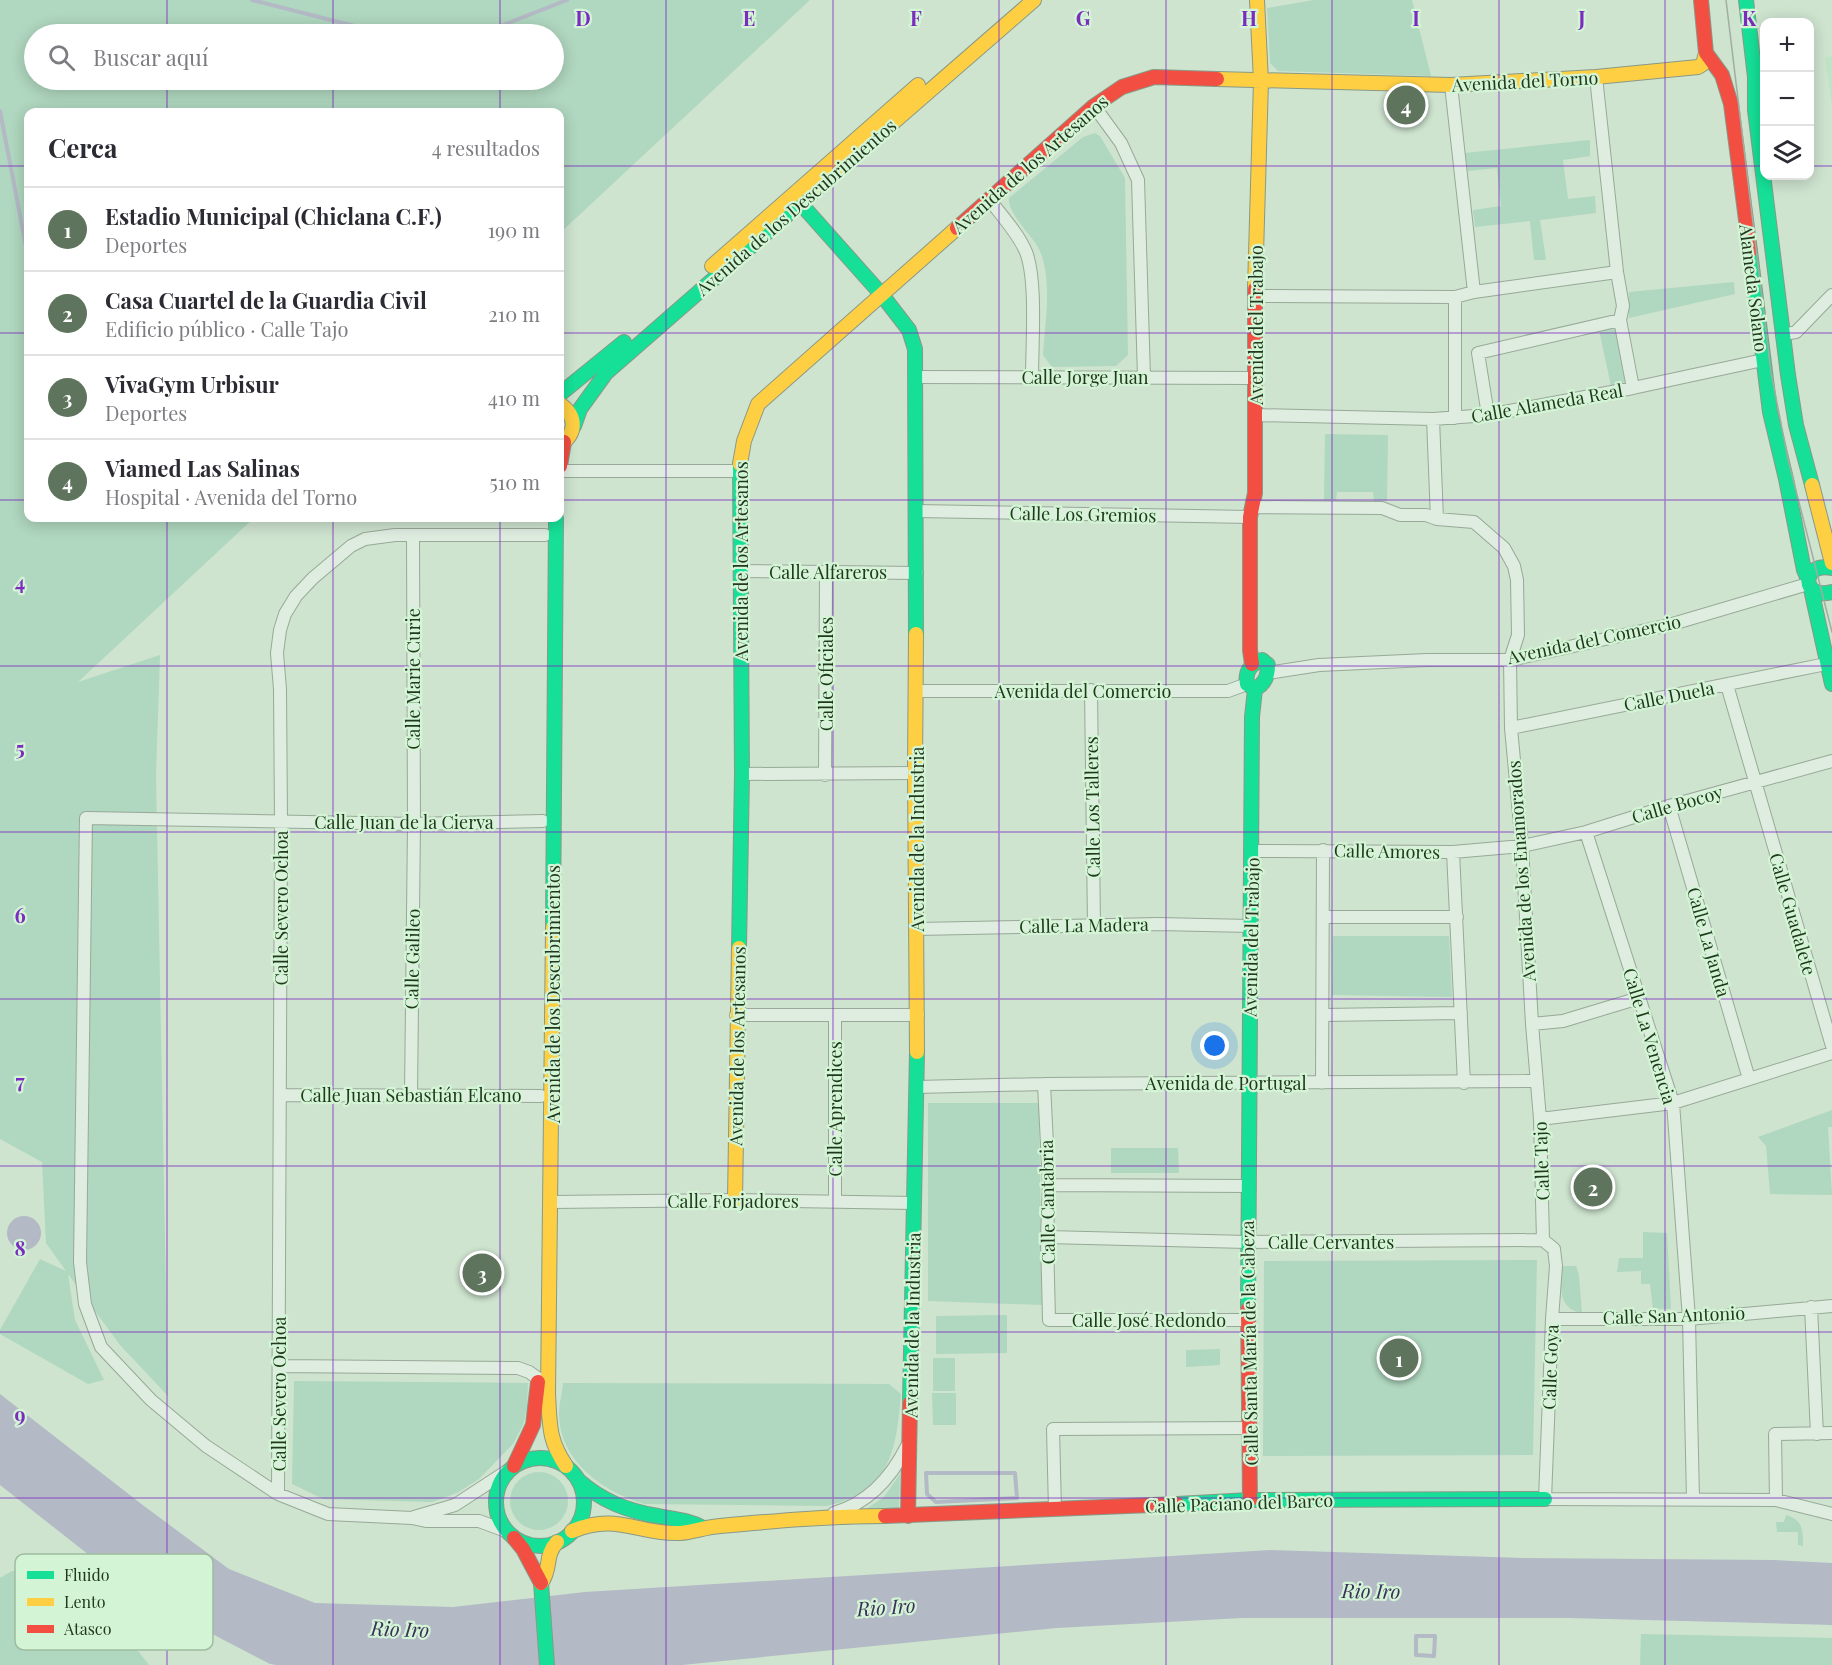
<!DOCTYPE html>
<html lang="es">
<meta charset="utf-8">
<style>
:root{--surface:#fff;--page:#f7f7f7;--text:#2b2b33;--muted:#7c7c81;--line:#e1e1e2;--accent:#5e745c}
body{margin:0;font-family:"Playfair Display",serif;background:var(--page);color:var(--text)}
.controls{position:absolute;right:18px;top:18px;display:grid;overflow:hidden;border-radius:12px;box-shadow:0 3px 15px #0003}
.controls button{width:54px;height:54px;display:grid;place-items:center;padding:0;border:0;border-bottom:2px solid var(--line);background:var(--surface);color:var(--text);font:30px sans-serif}
.you{position:absolute;left:1215px;top:1046px;width:21px;height:21px;margin:-15px;border:4px solid #fff;border-radius:50%;background:#1a73e8;box-shadow:0 0 0 9px #1a73e833}
.badge{display:grid;place-items:center;width:39px;height:39px;border-radius:50%;background:var(--accent);color:#fff;font-size:20px;font-weight:700}
.pin{position:absolute;translate:-50% -50%;border:3px solid #fff;box-shadow:0 2px 6px #0006}
.list{margin:0;padding:0;list-style:none}
h2{display:flex;justify-content:space-between;align-items:center;height:78px;margin:0;padding:0 24px;font-size:26px}
h2 small{font-size:20px;font-weight:400;color:var(--muted)}
.list li{display:grid;grid-template-columns:39px 1fr auto;gap:18px;align-items:center;box-sizing:border-box;height:84px;padding:0 24px;border-top:2px solid var(--line)}
.list b{display:block;font-size:22px;white-space:nowrap}
.list p{margin:0;font-size:20px;white-space:nowrap;color:var(--muted)}
.list em{font-size:20px;font-style:normal;color:var(--muted)}
.icon{flex:none;width:33px;height:33px;fill:none;stroke:currentColor;stroke-width:2;stroke-linecap:round;stroke-linejoin:round}
.map{position:relative;flex:none;width:1832px;height:1665px;overflow:hidden}
.search{position:absolute;background:var(--surface);box-shadow:0 3px 15px #0003;left:24px;top:24px;width:540px;height:66px;display:flex;align-items:center;gap:15px;box-sizing:border-box;padding:0 21px;border-radius:33px;color:var(--muted);font-size:22px}
.panel{position:absolute;background:var(--surface);box-shadow:0 3px 15px #0003;left:24px;top:108px;width:540px;height:414px;border-radius:12px}
.map>svg:first-child{display:block}
</style>
<div class="map">
<svg width="1832" height="1665" viewBox="0 0 1832 1665">
<rect width="100%" height="100%" fill="#cee4cf"/>
<path fill="#bee4c5" d="M 1832,56 L 1832,106 L 1825,58 Z"/>
<path fill="#b0d7bf" fill-rule="evenodd" d="M 0,0 L 810,0 L 560,233 L 560,112 L 28,112 L 28,518 L 254,518 L 78,682 L 160,655 L 156,775 L 168,1396 L 120,1345 L 68,1274 L 75,1320 L 104,1380 L 88,1384 L 0,1334 L 0,1330 L 40,1259 L 66,1271 L 46,1243 L 42,1162 L 0,1139 ZM 34,34 L 554,34 L 554,80 L 34,80 Z
M 1314,0 L 1412,0 L 1431,76 L 1278,71 L 1270,63 L 1267,8 Z
M 1095,133 L 1100,136 L 1125,178 L 1128,355 L 1116,366 L 1052,367 L 1043,355 C 1045,322 1053,280 1039,249 C 1032,235 1007,213 1009,198 L 1083,137 Z
M 1590,140 L 1590,156 L 1563,160 L 1568,199 L 1595,196 L 1596,213 L 1540,220 L 1546,260 L 1534,260 L 1530,221 L 1475,227 L 1473,210 L 1501,206 L 1497,168 L 1468,171 L 1465,153 Z
M 1734,282 L 1735,294 L 1629,318 L 1629,292 Z
M 1616,326 L 1629,381 L 1611,386 L 1599,330 Z
M 1325,434 L 1388,435 L 1387,501 L 1374,501 L 1373,492 L 1337,492 L 1336,500 L 1324,500 Z
M 1333,936 L 1449,936 L 1452,997 L 1332,995 Z
M 928,1103 L 1039,1103 L 1042,1305 L 928,1301 Z
M 1832,1110 L 1832,1127 L 1828,1127 L 1832,1195 L 1770,1194 L 1766,1146 L 1758,1137 Z
M 1111,1148 L 1178,1148 L 1179,1173 L 1111,1173 Z
M 1643,1232 L 1667,1233 L 1671,1309 L 1653,1309 L 1650,1284 L 1641,1284 L 1641,1271 L 1617,1272 L 1619,1258 L 1643,1258 Z
M 1537,1260 L 1533,1455 L 1263,1456 L 1264,1261 Z
M 1562,1266 L 1576,1266 L 1579,1275 L 1582,1313 C 1557,1309 1561,1286 1562,1266 Z
M 1007,1315 L 1007,1353 L 936,1354 L 936,1316 Z
M 1220,1349 L 1220,1365 L 1186,1367 L 1186,1350 Z
M 933,1358 L 955,1358 L 955,1391 L 933,1391 Z
M 294,1381 L 528,1383 L 527,1408 L 523,1425 L 513,1444 L 479,1479 L 457,1493 L 432,1502 L 323,1499 L 292,1484 Z
M 563,1383 L 889,1384 L 901,1394 C 896,1451 891,1491 827,1506 L 644,1504 C 604,1492 560,1462 559,1415 C 559,1405 562,1393 563,1383 Z
M 932,1393 L 956,1393 L 956,1425 L 933,1425 Z
M510 1501a29 29 0 1 1 58 0a29 29 0 1 1-58 0Z
M 900,1474 L 899,1510 L 863,1511 L 884,1497 Z
M 1786,1515 C 1803,1520 1803,1530 1803,1546 L 1798,1545 L 1798,1532 L 1777,1532 L 1776,1522 L 1784,1522 Z
M 59,1568 L 89,1588 L 149,1665 L 0,1665 L 0,1578 L 12,1571 Z
M 1641,1634 L 1832,1638 L 1832,1665 L 1640,1665 Z"/>
<path fill="#b3b9c5" d="M7 1233a17 17 0 1 1 34 0a17 17 0 1 1-34 0Z
M 0,1394 L 144,1506 L 229,1569 L 315,1603 L 453,1607 L 585,1592 L 1270,1550 L 1524,1558 L 1774,1560 L 1832,1563 L 1832,1625 L 1569,1618 L 1242,1618 L 1057,1628 L 682,1665 L 277,1665 L 270,1664 L 145,1599 L 0,1485 Z"/>
<g fill="none" stroke-linecap="round" stroke-linejoin="round">
<path stroke="#b3b9c5" stroke-width="4" d="M 252,0 L 386,34
M 480,34 L 567,0
M 0,111 L 28,257
M 926,1473 L 1015,1473 L 1017,1498 L 936,1502 L 927,1494 Z
M 1416,1636 L 1435,1636 L 1434,1656 L 1416,1655 Z"/>
<g stroke="#97a997" stroke-width="14">
<path id="street" d="M 1596,77 L 1617,272 L 1623,306 L 1620,320 L 1633,388
M 1451,85 L 1474,292
M 1094,106 L 1121,143 L 1138,180 L 1144,377
M 989,199 C 1001,215 1018,233 1026,252 C 1037,280 1032,344 1032,377
M 1255,296 L 1455,297 L 1474,292 L 1617,272
M 1782,335 L 1796,332 L 1832,295
M 915,377 L 1254,378
M 1255,415 L 1433,419 L 1488,415 L 1633,388 L 1763,360
M 1488,415 L 1478,353 L 1620,320
M 1455,418 L 1455,297
M 1433,419 L 1437,519
M 560,471 L 739,471
M 1254,507 L 1382,508 L 1400,515 L 1426,515 L 1437,519 L 1474,522 L 1504,548 L 1514,566 L 1517,580 L 1518,635 L 1510,660 L 1511,728 L 1522,846 L 1532,1024 L 1540,1119 L 1543,1240
M 916,511 L 1250,517
M 740,571 L 917,573
M 1268,673 L 1319,665 L 1427,660 L 1510,660 L 1669,625 L 1808,584
M 1727,685 L 1832,1046
M 1091,690 L 1094,925
M 917,691 L 1228,691 L 1247,684
M 1511,728 L 1826,664
M 742,774 L 915,773
M 825,775 L 826,573
M 1669,806 L 1749,1079
M 1586,832 L 1673,1103 L 1689,1319 L 1693,1499
M 1252,851 L 1453,852 L 1522,846 L 1586,832 L 1669,806 L 1832,761
M 1453,852 L 1464,1083
M 1323,917 L 1457,917
M 917,929 L 1158,924 L 1251,926
M 736,1015 L 918,1015
M 1323,1015 L 1461,1013
M 1532,1024 L 1563,1021 L 1639,998
M 1322,1083 L 1323,850
M 1044,1084 L 1049,1185 L 1047,1237 L 1049,1320 L 1248,1320
M 917,1087 L 1044,1084 L 1536,1081
M 281,1095 L 541,1096
M 411,1095 L 414,824 L 413,535
M 1540,1119 L 1673,1103 L 1832,1053
M 1049,1185 L 1247,1186
M 551,1202 L 735,1200 L 914,1203
M 835,1202 L 835,1016
M 1047,1237 L 1247,1242 L 1543,1240
M 1543,1240 L 1554,1249 L 1556,1266 L 1552,1319 L 1545,1499 L 1776,1500 L 1832,1514
M 1811,1307 L 1817,1434
M 1552,1319 L 1689,1319 L 1832,1306
M 279,1366 L 518,1368 L 529,1372 L 539,1379
M 278,1494 L 281,822 L 280,689 L 277,653 L 280,630 L 285,614 L 296,596 L 313,578 L 351,546 L 365,539 L 395,535 L 545,535
M 1776,1500 L 1775,1434 L 1832,1433
M 1055,1510 L 1053,1429 L 1250,1428
M 834,1513 C 869,1503 891,1478 907,1446
M 414,1517 L 455,1505 L 507,1471
M 506,1531 L 479,1521 L 426,1521 L 412,1518 L 328,1514 L 278,1494 L 206,1446 L 151,1400 L 101,1347 L 85,1304 L 80,1262 L 86,818 L 414,824 L 543,821"/>
</g>
<g stroke="#889987" stroke-width="16">
<path id="fast" d="M 1746,0 L 1755,77 L 1755,110 L 1788,375 L 1796,425 L 1812,485
M 801,204 L 882,295 L 909,330 L 915,349 L 916,634
M 1750,251 L 1770,412 L 1786,479 L 1804,570 L 1808,579
M 560,394 L 624,342
M 574,426 L 580,409 L 606,373 L 811,194
M 1832,568 C 1800,561 1801,601 1832,592
M 1811,589 L 1832,684
M 1262,660 L 1268,665 C 1268,676 1265,684 1255,689 L 1247,684 C 1245,672 1250,664 1262,660 Z
M 553,927 L 556,518
M 739,948 L 742,774 L 740,464
M 1248,1309 L 1252,717 L 1255,689
M 910,1403 L 917,1052
M496 1502a44 44 0 1 1 88 0a44 44 0 1 1-88 0Z
M 578,1480 C 602,1501 627,1511 658,1516 C 673,1519 689,1520 703,1528
M 1177,1504 L 1250,1500 L 1545,1499
M 541,1583 L 547,1665"/>
</g>
<g stroke="#889987" stroke-width="16">
<path id="slow" d="M 1217,79 L 1451,85 L 1596,77 L 1698,67 L 1703,64 L 1706,53
M 811,194 L 1034,0
M 712,266 L 918,85
M 1255,289 L 1261,81 L 1257,0
M 560,404 C 577,416 577,433 560,445
M 740,464 L 744,441 L 758,404 L 957,228
M 1812,485 L 1832,563
M 916,634 L 915,773 L 917,1052
M 553,927 L 548,1394 C 550,1425 548,1439 566,1466
M 735,1200 L 739,948
M 572,1531 C 618,1512 638,1535 680,1533 C 693,1532 706,1527 720,1526 C 775,1521 830,1516 885,1516
M 541,1583 C 552,1568 544,1556 557,1542"/>
</g>
<g stroke="#889987" stroke-width="16">
<path id="jam" d="M 1701,0 L 1706,53 L 1722,75 L 1731,104 L 1750,251
M 957,228 L 1094,106 L 1122,87 L 1154,77 L 1217,79
M 560,466 L 564,442
M 1252,664 L 1250,650 L 1250,517 L 1255,493 L 1255,289
M 1248,1309 L 1250,1500
M 514,1466 L 533,1425 L 538,1382
M 885,1516 L 1177,1504
M 908,1516 L 910,1403
M 514,1538 L 523,1549 L 541,1583"/>
</g>
<use href="#street" stroke="#dfece0" stroke-width="12"/>
<use href="#fast" stroke="#16e098" stroke-width="14"/>
<use href="#slow" stroke="#ffcf43" stroke-width="14"/>
<use href="#jam" stroke="#f24e42" stroke-width="14"/>
<path stroke="#a0ada0" stroke-width="1.5" d="M 1726,0 L 1771,372 L 1788,459 L 1832,632"/>
</g>
<path fill="none" stroke="#7b2cbf" stroke-width="1.5" stroke-opacity="0.55" d="M 167,0 L 167,34M 333,0 L 333,34M 500,0 L 500,34M 666,0 L 666,1665M 833,0 L 833,1665M 999,0 L 999,1665M 1166,0 L 1166,1665M 1332,0 L 1332,1665M 1499,0 L 1499,1665M 1665,0 L 1665,1665M 167,80 L 167,112M 333,80 L 333,112M 500,80 L 500,112M 0,166 L 28,166M 560,166 L 1764,166M 1810,166 L 1832,166M 0,333 L 28,333M 560,333 L 1832,333M 0,500 L 28,500M 560,500 L 1832,500M 167,518 L 167,1665M 333,518 L 333,1665M 500,518 L 500,1665M 0,666 L 1832,666M 0,832 L 1832,832M 0,999 L 1832,999M 0,1166 L 1832,1166M 0,1332 L 1832,1332M 0,1498 L 1832,1498"/>
<g text-anchor="middle" dominant-baseline="central" stroke-width="4.5" stroke-linejoin="round" paint-order="stroke">
<g font-size="18" fill="#22381e" stroke="#d3f5d6">
<text transform="translate(1525 81) rotate(-3)">Avenida del Torno</text>
<text transform="translate(1030 164) rotate(-41)">Avenida de los Artesanos</text>
<text transform="translate(796 207) rotate(-41)">Avenida de los Descubrimientos</text>
<text transform="translate(1754 288) rotate(83)">Alameda Solano</text>
<text transform="translate(1256 325) rotate(-90)">Avenida del Trabajo</text>
<text x="1085" y="377">Calle Jorge Juan</text>
<text transform="translate(1547 403) rotate(-10)">Calle Alameda Real</text>
<text transform="translate(1083 514) rotate(1)">Calle Los Gremios</text>
<text transform="translate(741 561) rotate(-90)">Avenida de los Artesanos</text>
<text x="828" y="572">Calle Alfareros</text>
<text transform="translate(1594 639) rotate(-12)">Avenida del Comercio</text>
<text transform="translate(826 674) rotate(-90)">Calle Oficiales</text>
<text transform="translate(413 679) rotate(-90)">Calle Marie Curie</text>
<text x="1083" y="691">Avenida del Comercio</text>
<text transform="translate(1669 696) rotate(-11)">Calle Duela</text>
<text transform="translate(1677 804) rotate(-16)">Calle Bocoy</text>
<text transform="translate(1092 807) rotate(-91)">Calle Los Talleres</text>
<text x="404" y="822">Calle Juan de la Cierva</text>
<text transform="translate(917 839) rotate(-90)">Avenida de la Industria</text>
<text transform="translate(1387 851) rotate(1)">Calle Amores</text>
<text transform="translate(1521 871) rotate(-94)">Avenida de los Enamorados</text>
<text transform="translate(281 908) rotate(-90)">Calle Severo Ochoa</text>
<text transform="translate(1793 914) rotate(74)">Calle Guadalete</text>
<text transform="translate(1084 925) rotate(-1)">Calle La Madera</text>
<text transform="translate(1251 937) rotate(-89)">Avenida del Trabajo</text>
<text transform="translate(1709 942) rotate(74)">Calle La Janda</text>
<text transform="translate(412 959) rotate(-89)">Calle Galileo</text>
<text transform="translate(553 994) rotate(-90)">Avenida de los Descubrimientos</text>
<text transform="translate(1650 1036) rotate(73)">Calle La Venencia</text>
<text transform="translate(737 1046) rotate(-89)">Avenida de los Artesanos</text>
<text x="1226" y="1083">Avenida de Portugal</text>
<text x="411" y="1095">Calle Juan Sebastián Elcano</text>
<text transform="translate(835 1109) rotate(-90)">Calle Aprendices</text>
<text transform="translate(1541 1161) rotate(-92)">Calle Tajo</text>
<text x="733" y="1201">Calle Forjadores</text>
<text transform="translate(1047 1202) rotate(-91)">Calle Cantabria</text>
<text x="1331" y="1242">Calle Cervantes</text>
<text transform="translate(1674 1315) rotate(-2)">Calle San Antonio</text>
<text x="1149" y="1320">Calle José Redondo</text>
<text transform="translate(912 1325) rotate(-89)">Avenida de la Industria</text>
<text transform="translate(1249 1343) rotate(-91)">Calle Santa María de la Cabeza</text>
<text transform="translate(1550 1367) rotate(-88)">Calle Goya</text>
<text transform="translate(279 1394) rotate(-90)">Calle Severo Ochoa</text>
<text transform="translate(1239 1503) rotate(-2)">Calle Paciano del Barco</text>
</g>
<g font-size="20" font-style="italic" fill="#3b2e58" stroke="#d3f5d6">
<text transform="translate(1371 1590) rotate(1)">Rio Iro</text>
<text transform="translate(886 1606) rotate(-4)">Rio Iro</text>
<text transform="translate(400 1628) rotate(2)">Rio Iro</text>
</g>
</g>
<rect x="15" y="1554" width="198" height="96" rx="9" fill="#d3f5d6" stroke="#9ebc9f" stroke-width="1.5"/>
<rect x="27" y="1571" width="27" height="8" fill="#16e098"/>
<rect x="27" y="1598" width="27" height="8" fill="#ffcf43"/>
<rect x="27" y="1625" width="27" height="8" fill="#f24e42"/>
<g font-size="16" fill="#22381e">
<text x="64" y="1581">Fluido</text>
<text x="64" y="1608">Lento</text>
<text x="64" y="1635">Atasco</text>
</g>
<g font-size="20" text-anchor="middle" font-weight="bold" fill="#7b2cbf" stroke="#d3f5d6" stroke-width="4.5" stroke-linejoin="round" paint-order="stroke">
<text x="583" y="26">D</text>
<text x="749" y="26">E</text>
<text x="916" y="26">F</text>
<text x="1083" y="26">G</text>
<text x="1249" y="26">H</text>
<text x="1416" y="26">I</text>
<text x="1582" y="26">J</text>
<text x="1749" y="26">K</text>
<text x="20" y="590">4</text>
<text x="20" y="756">5</text>
<text x="20" y="923">6</text>
<text x="20" y="1089">7</text>
<text x="20" y="1256">8</text>
<text x="20" y="1422">9</text>
</g>
</svg>
<div class="controls">
<button>+</button>
<button>−</button>
<button><svg class="icon" aria-label="layers" viewBox="0 0 24 24"><path d="M12 4l9 5-9 5-9-5zM3 14l9 5 9-5"/></svg></button>
</div>
<div class="you"></div>
<div class="pin badge" style="left:1399px;top:1358px">1</div>
<div class="pin badge" style="left:1593px;top:1187px">2</div>
<div class="pin badge" style="left:482px;top:1273px">3</div>
<div class="pin badge" style="left:1406px;top:105px">4</div>
<div class="search"><svg class="icon" aria-label="search" viewBox="0 0 24 24"><circle cx="10" cy="10" r="6"/><path d="M15 15l6 6"/></svg>Buscar aquí</div>
<section class="panel">
<h2>Cerca<small>4 resultados</small></h2>
<ul class="list">
<li><span class="badge">1</span><div><b>Estadio Municipal (Chiclana C.F.)</b><p>Deportes</p></div><em>190 m</em></li>
<li><span class="badge">2</span><div><b>Casa Cuartel de la Guardia Civil</b><p>Edificio público · Calle Tajo</p></div><em>210 m</em></li>
<li><span class="badge">3</span><div><b>VivaGym Urbisur</b><p>Deportes</p></div><em>410 m</em></li>
<li><span class="badge">4</span><div><b>Viamed Las Salinas</b><p>Hospital · Avenida del Torno</p></div><em>510 m</em></li>
</ul>
</section>
</div>
